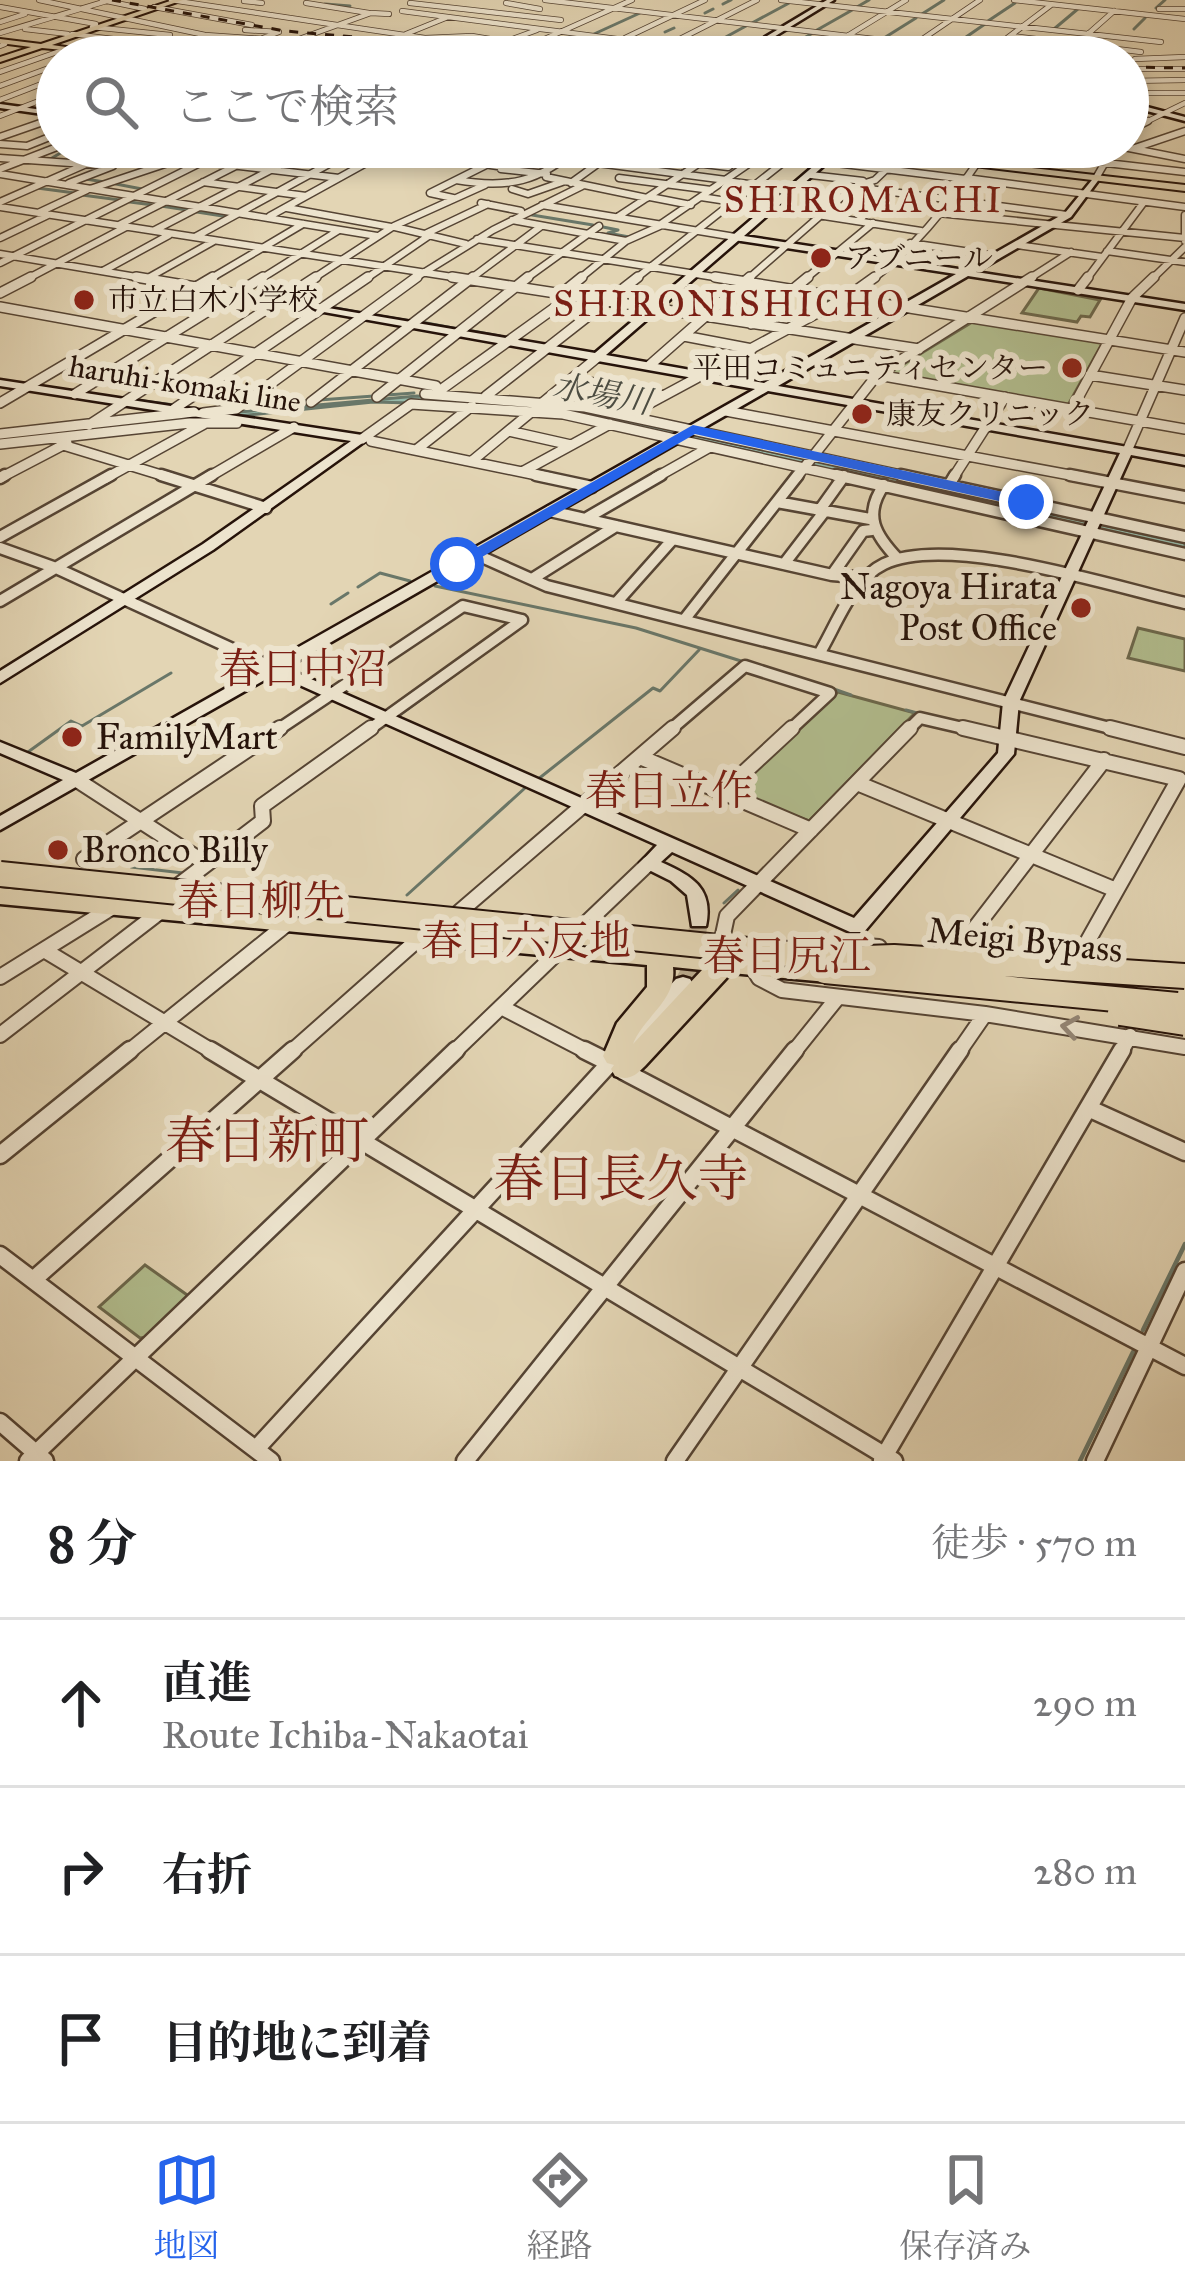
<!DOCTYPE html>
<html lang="ja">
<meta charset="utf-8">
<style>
:root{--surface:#fff;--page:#f2f2f2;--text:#202124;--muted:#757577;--line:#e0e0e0;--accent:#2563eb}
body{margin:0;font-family:"IM FELL Great Primer","Noto Serif JP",serif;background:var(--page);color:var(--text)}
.stop{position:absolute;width:36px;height:36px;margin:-27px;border:9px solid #2563eb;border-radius:50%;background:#fff}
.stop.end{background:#2563eb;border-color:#fff;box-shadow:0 3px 12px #0008}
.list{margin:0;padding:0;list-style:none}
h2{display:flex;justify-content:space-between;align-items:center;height:156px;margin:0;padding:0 48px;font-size:51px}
h2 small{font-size:39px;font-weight:400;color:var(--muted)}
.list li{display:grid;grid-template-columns:78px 1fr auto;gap:36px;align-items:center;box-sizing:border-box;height:168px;padding:0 48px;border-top:3px solid var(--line)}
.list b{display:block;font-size:45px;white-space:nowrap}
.list p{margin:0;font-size:39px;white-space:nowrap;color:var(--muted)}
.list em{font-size:39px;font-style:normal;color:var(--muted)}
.icon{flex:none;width:66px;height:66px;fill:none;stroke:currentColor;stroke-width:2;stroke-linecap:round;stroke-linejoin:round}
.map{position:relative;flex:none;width:1185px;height:1461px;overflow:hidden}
.search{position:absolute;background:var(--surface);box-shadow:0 6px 18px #0003;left:36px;right:36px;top:36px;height:132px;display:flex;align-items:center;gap:30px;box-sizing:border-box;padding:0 42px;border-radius:66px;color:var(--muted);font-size:45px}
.sheet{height:660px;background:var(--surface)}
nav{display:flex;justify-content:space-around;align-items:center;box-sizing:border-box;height:168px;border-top:3px solid var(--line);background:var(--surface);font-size:33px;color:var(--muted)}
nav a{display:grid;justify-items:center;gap:6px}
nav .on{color:var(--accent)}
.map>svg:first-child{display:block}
</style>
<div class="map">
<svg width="1185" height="1461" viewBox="0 0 1185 1461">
<rect width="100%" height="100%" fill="#e3d5b4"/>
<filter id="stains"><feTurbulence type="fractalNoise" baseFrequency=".00167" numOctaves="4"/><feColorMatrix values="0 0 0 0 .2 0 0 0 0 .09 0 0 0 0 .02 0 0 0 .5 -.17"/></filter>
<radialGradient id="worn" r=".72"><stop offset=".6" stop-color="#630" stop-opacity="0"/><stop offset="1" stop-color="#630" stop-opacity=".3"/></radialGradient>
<path fill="#b2be8f" stroke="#6c684c" stroke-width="3" d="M 1039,288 L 1100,300 L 1090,317 L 1081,316 L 1077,322 L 1022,313 Z
M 974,321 L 1103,342 L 1068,405 L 889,373 Z
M 1138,628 L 1185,639 L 1185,671 L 1128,658 Z
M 838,692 L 915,713 L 809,821 L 736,794 L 735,790 Z
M 145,1265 L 190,1297 L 149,1337 L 140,1338 L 99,1307 Z"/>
<path fill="#96b9a9" stroke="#697769" stroke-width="3" d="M 417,396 L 591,412 L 1185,543 L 1185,548 L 529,406 L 373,402 L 0,441 L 162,419 Z"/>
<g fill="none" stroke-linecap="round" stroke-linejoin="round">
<path stroke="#697769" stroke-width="3" d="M 325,4 L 350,6
M 723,4 L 731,0
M 857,7 L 869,0
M 1156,8 L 1165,0
M 705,13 L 713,9
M 922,14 L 944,0
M 988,21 L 1015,3
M 752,23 L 791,2
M 1054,29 L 1079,8
M 1134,29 L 1145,18
M 817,30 L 854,9
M 665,32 L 674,28
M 594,34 L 640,13
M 884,38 L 916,18
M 953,46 L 985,24
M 542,49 L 572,36
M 702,50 L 746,26
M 576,54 L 605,40
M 1022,55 L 1038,42
M 615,56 L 639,44
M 657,57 L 675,48
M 771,57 L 811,34
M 855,57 L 879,42
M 1084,57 L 1105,49
M 52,158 L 69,148 L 61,147
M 86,179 L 104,182
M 116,184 L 142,189
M 37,188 L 75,193
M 82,195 L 120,200
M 130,202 L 153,205
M 161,206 L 187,210
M 197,212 L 229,217
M 532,215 L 593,225
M 603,227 L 618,230 L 608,233 L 629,237
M 289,300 L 320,306
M 330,307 L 362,313
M 374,315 L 411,321
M 421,322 L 458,329
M 467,330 L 500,336
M 387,395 L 414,393
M 136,400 L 174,405
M 319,400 L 374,396
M 246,407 L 306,401
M 232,536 L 361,444
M 435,586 L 636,628 L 741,661
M 358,587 L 380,573 L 410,581
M 331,604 L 348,593
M 34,662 L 58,647
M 791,675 L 822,685
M 831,688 L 851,695
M 906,710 L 921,714
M 1018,712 L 1017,734 L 1041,741
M 397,717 L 471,663
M 28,752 L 71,721 L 82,726 L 171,673
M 537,780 L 653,688 L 660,691 L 699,650
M 131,867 L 183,873
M 407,895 L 525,788
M 724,903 L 738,890"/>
<path stroke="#697769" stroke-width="4.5" d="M 1143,1330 L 1185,1244
M 1080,1461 L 1133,1352"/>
<path stroke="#bdae92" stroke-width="18" stroke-dasharray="18 9" stroke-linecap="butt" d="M 683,984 L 692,967 L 699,921"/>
<g stroke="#554434" stroke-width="6">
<path id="street-far5" d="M 39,0 L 205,35 L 292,41 L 388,57
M 102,0 L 145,9
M 171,0 L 337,25
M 545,0 L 1026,57
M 781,0 L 1161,42
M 1014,0 L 1185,19
M 244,1 L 262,3
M 306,3 L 369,13
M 410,3 L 561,20
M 506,3 L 540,9
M 0,7 L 96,24
M 154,7 L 252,25
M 1159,9 L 1185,9
M 402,11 L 755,57
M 0,22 L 25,14
M 337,25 L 425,38 L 472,36 L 508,42
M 92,27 L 170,35
M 25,29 L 68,34
M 245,30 L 279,32 L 263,38
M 0,33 L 110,0
M 72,34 L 261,57
M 406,34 L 448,17
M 1011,36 L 1077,44
M 625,38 L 705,0
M 299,39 L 371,13 L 389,14
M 378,44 L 423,50
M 1076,44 L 1141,52
M 319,45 L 346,38 L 330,45
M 668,45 L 757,0
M 0,46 L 5,44
M 501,48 L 613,57
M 295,50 L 327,56
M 520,50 L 632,0
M 986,54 L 1051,5
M 78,57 L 87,54
M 151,57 L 173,49
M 272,57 L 305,46
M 424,57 L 438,51 L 470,55
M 463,57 L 537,30
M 813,57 L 906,0
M 896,57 L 980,0
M 1062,57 L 1114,11
M 1135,59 L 1185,57
M 1128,69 L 1185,69
M 0,72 L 60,51
M 1128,81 L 1185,80
M 0,86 L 57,65
M 1128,93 L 1185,93
M 0,100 L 57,78
M 0,116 L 57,94
M 37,124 L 57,117
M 1142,124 L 1185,103"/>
</g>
<g stroke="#554434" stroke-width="9">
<path id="street-far4" d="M 1128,131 L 1148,121
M 0,137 L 46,121
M 0,144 L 27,146 L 57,134
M 476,147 L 726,180
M 668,147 L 714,153
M 967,147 L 1185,172
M 1124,147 L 1185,159
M 1135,148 L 1185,131
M 389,150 L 504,167
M 116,153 L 167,159
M 763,154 L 965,179
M 648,157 L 728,167 L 754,147
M 0,158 L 113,166 L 69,183
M 181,158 L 202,147
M 933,158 L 942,147
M 0,169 L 57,147
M 501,169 L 547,174
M 0,174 L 377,236
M 811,175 L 863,181
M 546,177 L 647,198
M 619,178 L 711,190
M 966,178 L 1185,207
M 1096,178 L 1114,147
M 456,180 C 509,189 539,182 579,147
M 726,181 L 794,190
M 203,182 L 306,196
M 571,183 L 621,147
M 854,187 L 1067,215
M 90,189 L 180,159 L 339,178
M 512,189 L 528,194 L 565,181
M 650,197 L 691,205
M 701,197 L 921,231
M 453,198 L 430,193 L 486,165
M 0,202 L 125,147
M 481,203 L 521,211
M 542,205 L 741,238
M 0,207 L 472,280
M 287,208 L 391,227
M 40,212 L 87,190
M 938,213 L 1185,238
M 1185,215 L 1185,241
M 270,216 L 395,147
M 619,216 L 724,147
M 512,220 L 626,241
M 858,221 L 890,192
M 661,224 L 766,152
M 119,225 L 273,147
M 395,227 L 466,244
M 155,230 L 315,147
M 425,234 L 488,204
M 195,237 L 360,147
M 0,238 L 48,215
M 477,239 L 733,280
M 910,243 L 997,256
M 1017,245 L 1102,257
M 1107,251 L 1185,262
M 0,254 L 154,280
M 0,263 L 232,147
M 103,271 L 169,235
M 148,278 L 214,241
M 25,280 L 126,227
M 208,280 L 303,224
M 259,280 L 339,230
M 311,280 L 394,226 L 485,185
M 364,280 L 430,235
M 412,280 L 493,230 L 582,186
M 469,280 L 540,227
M 524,280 L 599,226
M 578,280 L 626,241 L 662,225
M 634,280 L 789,158
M 747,280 L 853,187 L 875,180 L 899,157
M 804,280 L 873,223
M 871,280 C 913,250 946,208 975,166
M 1027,280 L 1071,252
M 1086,280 L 1144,202
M 1151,280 L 1185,247"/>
</g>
<g stroke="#554434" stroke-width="12">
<path id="street-far3" d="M 136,277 L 279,301
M 452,277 L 919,349
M 715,277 L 1185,352
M 469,280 L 473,277
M 1078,290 L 1088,277
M 0,293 L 31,277
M 561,294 L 582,277
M 0,307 L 436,386
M 751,324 L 808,277
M 684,336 L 752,349
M 650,365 L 750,277
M 878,375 L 1185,429
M 1090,375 L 1185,390
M 572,379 L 663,396
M 75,394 L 263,277
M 425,394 L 585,407 L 915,478
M 435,394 L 571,296
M 486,396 L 638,277
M 377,397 L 528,277
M 311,402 L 469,280
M 0,403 L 213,277
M 174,409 L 368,277
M 1072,409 L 1132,298 L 1154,277
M 726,411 L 1086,478
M 203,413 L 236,409 L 417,277
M 628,415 L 847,297 L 875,277
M 89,425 L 316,277
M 509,431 L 571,445
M 0,434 L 194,412
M 362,439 L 411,404 L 563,414 L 849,478
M 371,441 L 551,478
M 0,444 L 190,423 L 237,423
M 63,445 L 171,478
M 416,450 L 472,406
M 1127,451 L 1185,318
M 472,461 L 599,356
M 522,472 L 610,424
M 0,478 L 67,443
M 106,478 L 204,424
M 207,478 L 294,427
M 655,478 L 710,447
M 796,478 L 877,375 L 1032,277
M 953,478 L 1005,397"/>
</g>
<g stroke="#554434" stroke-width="15">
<path id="street-far2" d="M 161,475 L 266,508
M 536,475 L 592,487
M 836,475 L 1185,554
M 901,475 L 1185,537
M 1070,475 L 1185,497
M 0,478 L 5,475
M 884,485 C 863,515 875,535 898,559
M 949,485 L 955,475
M 777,502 L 870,519
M 550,511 L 832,575 L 868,578
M 819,511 L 844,476
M 585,519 L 661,475
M 0,537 L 111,475
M 0,548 L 56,568 L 274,668
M 475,554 L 547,586 L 1122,731
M 784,564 L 824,512
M 832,575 L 863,531 L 872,530
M 532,579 L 616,526
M 0,601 L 212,475
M 616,603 L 673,539
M 684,620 L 798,475
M 819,654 C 836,626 852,579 884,564 C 949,533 1114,587 1185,603
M 276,731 L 463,606 L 522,620
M 367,731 L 522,620
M 669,731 L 745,666 L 830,693 L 789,731
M 907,731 L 920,718 L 976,731"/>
</g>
<g stroke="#554434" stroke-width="18">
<path id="street-far1" d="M 963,728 L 1179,779 L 1076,962
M 1110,728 L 1185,747
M 640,757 L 811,830
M 77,780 L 205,863
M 857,783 L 1116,890
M 723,792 L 792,728
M 84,859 L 280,728
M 179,885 L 263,821 L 262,806 L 371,728
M 458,913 L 673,728
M 582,927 L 649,863
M 721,944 L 727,916 L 910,728
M 44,950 L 215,1053
M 817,951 L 838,944 L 879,947
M 955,954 L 1104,760
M 752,966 L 759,978 L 782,990 L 985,1014 L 1185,1047
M 0,977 L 111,908
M 501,1007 L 590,1053
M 0,1035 L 161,911
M 127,1053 L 288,923
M 290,1053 L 422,936
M 453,1053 L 560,950
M 793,1053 L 838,997
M 958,1053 L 985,1014
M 1120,1053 L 1130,1036"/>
</g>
<g stroke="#554434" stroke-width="21">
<path id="street" d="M 210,1050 L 894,1461
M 623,1071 L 1185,1366
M 1088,1108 L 1185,1152
M 0,1155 L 130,1050
M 0,1255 L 271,1461
M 33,1280 L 293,1050
M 0,1422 L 45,1461
M 256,1449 L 610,1063 L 584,1050
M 882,1460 L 1122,1050
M 28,1461 L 456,1050
M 465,1461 L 795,1050
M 675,1461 L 960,1050
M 1095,1461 L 1185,1271"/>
</g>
<g stroke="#26130a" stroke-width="5">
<path id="secondary" d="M 827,0 L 834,0 L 741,57 L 732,57 Z
M 1128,102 L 1185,117 L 1185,121 L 1128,106 Z
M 0,104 L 57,112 L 57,116 L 0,108 Z
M 836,147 L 845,147 L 744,236 L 965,270 L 1065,213 L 1096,175 L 1100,178 L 1071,217 L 976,272 L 1185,304 L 1185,310 L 968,276 L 778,386 L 1185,457 L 1185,465 L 1131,455 L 1019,702 L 1014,754 L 864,932 L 850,932 L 672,852 L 661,862 C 692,876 714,888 706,926 L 692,926 L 687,895 L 671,881 L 643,867 L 640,863 L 657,845 L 275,674 L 0,830 L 0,816 L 63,780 L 0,753 L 0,742 L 76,773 L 755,389 L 279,304 L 275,303 L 275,299 L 595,353 ZM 739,240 L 741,241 L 956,274 L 764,383 L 606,355 ZM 768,391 L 1120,453 L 1003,702 L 998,753 L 854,918 L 286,668 Z
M 0,380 L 362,435 L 368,439 L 213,550 L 0,683 L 0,671 L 203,544 L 351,441 L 0,386 Z
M 683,977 L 690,979 L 693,984 L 690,989 L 634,1051 L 627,1053 L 620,1051 L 617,1045 L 620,1039 L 676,979 Z"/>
</g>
<g stroke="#26130a" stroke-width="4">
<path id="primary" d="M 173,0 L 183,0 L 52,45 L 137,57 L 42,48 L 0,62 L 0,57 L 31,47 L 0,43 L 0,39 L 41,44 Z
M 814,147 L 843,147 L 1185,185 L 1185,191 Z"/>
</g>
<g stroke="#26130a" stroke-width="5">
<path id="highway" d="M 0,888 L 838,965 L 847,968 L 851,974 L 847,980 L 838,983 L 731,973 L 645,1066 C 635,1076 629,1081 615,1076 L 611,1069 L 614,1065 L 607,1063 L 603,1056 L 617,1023 L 647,987 L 647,965 L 0,904 ZM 673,967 L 702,970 L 633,1044 C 644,1016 677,1001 673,967 Z
M 1030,968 L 1185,983 L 1185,1001 L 1021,983 L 1017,977 L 1021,971 Z"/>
</g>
<use href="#street-far5" stroke="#ede4ce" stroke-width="4.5"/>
<use href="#street-far4" stroke="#ede4ce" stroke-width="6"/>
<use href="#street-far3" stroke="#ede4ce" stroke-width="9"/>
<use href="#street-far2" stroke="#ede4ce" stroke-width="10"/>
<use href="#street-far1" stroke="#ede4ce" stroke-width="14"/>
<use href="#street" stroke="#ede4ce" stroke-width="16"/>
<use href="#secondary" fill="#ede4ce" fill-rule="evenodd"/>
<use href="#primary" fill="#e3d5b4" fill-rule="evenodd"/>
<use href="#highway" fill="#e3d5b4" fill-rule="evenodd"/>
<path stroke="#26130a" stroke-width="3" stroke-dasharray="9 9" stroke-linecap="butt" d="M 112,0 L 285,31 L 588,57
M 1128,67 L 1185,68"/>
<g stroke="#26130a" stroke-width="28" stroke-linecap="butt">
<path id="highway-bridge" d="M 0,874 L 838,959 L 894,957 L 1185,976
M 825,971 L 1177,1005
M 1120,1013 L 1185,1023"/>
</g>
<use href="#highway-bridge" stroke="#e3d5b4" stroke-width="24"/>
</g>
<defs><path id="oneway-chevron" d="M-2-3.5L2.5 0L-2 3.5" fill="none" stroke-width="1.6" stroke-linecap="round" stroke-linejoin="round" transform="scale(3)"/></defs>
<use stroke="#938676" href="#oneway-chevron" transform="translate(1070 1027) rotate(-171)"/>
<path fill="#2563eb" d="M 693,425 L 1026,497 L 1034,502 L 1026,507 L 695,434 L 463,568 L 448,564 Z"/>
<g fill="#8f2418" stroke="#ede4ce" stroke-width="4.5">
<circle cx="821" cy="258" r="12"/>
<circle cx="84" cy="300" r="12"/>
<circle cx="1072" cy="368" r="12"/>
<circle cx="862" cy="414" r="12"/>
<circle cx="1081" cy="608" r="12"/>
<circle cx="72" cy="737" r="12"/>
<circle cx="58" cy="850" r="12"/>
</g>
<g text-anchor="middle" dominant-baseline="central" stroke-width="12" stroke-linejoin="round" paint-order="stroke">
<g font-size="30" fill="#26130a" stroke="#ede4ce" text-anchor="start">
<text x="845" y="258">アブニール</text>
<text x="108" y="300">市立白木小学校</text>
<text x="1048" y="368" text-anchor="end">平田コミュニティセンター</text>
<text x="886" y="414">康友クリニック</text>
</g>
<g font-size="30" fill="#26130a" stroke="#ede4ce">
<text transform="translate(185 384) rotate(9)">haruhi-komaki line</text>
</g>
<g font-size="33" font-style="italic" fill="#4d4d42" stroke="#ede4ce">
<text transform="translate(602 394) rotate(10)">水場川</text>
</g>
<g font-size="36" letter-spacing="3" fill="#7a1f14" stroke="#ede4ce">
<text x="864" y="200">SHIROMACHI</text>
<text x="730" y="304">SHIRONISHICHO</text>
</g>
<g font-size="36" fill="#26130a" stroke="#ede4ce" text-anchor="start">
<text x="1057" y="587" text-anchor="end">Nagoya Hirata<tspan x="1057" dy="41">Post Office</tspan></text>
<text x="96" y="737">FamilyMart</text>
<text x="82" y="850">Bronco Billy</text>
</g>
<g font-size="36" fill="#26130a" stroke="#ede4ce">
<text transform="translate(1025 940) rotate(6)">Meigi Bypass</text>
</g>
<g font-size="42" fill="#7a1f14" stroke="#ede4ce">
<text x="303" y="669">春日中沼</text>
<text x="669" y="791">春日立作</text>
<text x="261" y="901">春日柳先</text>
<text x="526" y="941">春日六反地</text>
<text x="787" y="956">春日尻江</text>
</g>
<g font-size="51" fill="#7a1f14" stroke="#ede4ce">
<text x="267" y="1141">春日新町</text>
<text x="621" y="1179">春日長久寺</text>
</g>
</g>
<rect width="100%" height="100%" filter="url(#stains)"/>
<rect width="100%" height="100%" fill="url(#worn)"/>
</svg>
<div class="stop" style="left:457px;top:564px"></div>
<div class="stop end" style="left:1026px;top:502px"></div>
<div class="search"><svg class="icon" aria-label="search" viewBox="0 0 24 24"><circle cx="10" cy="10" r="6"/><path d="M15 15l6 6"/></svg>ここで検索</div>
</div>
<section class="sheet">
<h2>8 分<small>徒歩 · 570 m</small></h2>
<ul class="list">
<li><svg class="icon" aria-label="ahead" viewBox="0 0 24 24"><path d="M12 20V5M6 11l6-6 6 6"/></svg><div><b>直進</b><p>Route Ichiba-Nakaotai</p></div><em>290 m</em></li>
<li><svg class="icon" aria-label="right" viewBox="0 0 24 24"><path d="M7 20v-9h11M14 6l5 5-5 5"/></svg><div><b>右折</b></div><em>280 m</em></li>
<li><svg class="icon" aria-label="arrive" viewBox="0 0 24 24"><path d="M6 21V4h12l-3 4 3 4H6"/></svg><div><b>目的地に到着</b></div></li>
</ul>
</section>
<nav>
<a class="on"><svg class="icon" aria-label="map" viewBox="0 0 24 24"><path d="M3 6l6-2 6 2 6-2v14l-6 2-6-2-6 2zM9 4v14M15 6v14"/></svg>地図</a>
<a><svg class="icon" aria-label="directions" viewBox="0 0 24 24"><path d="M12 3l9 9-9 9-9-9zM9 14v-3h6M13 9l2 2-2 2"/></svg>経路</a>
<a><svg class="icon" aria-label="saved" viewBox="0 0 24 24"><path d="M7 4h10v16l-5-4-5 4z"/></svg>保存済み</a>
</nav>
